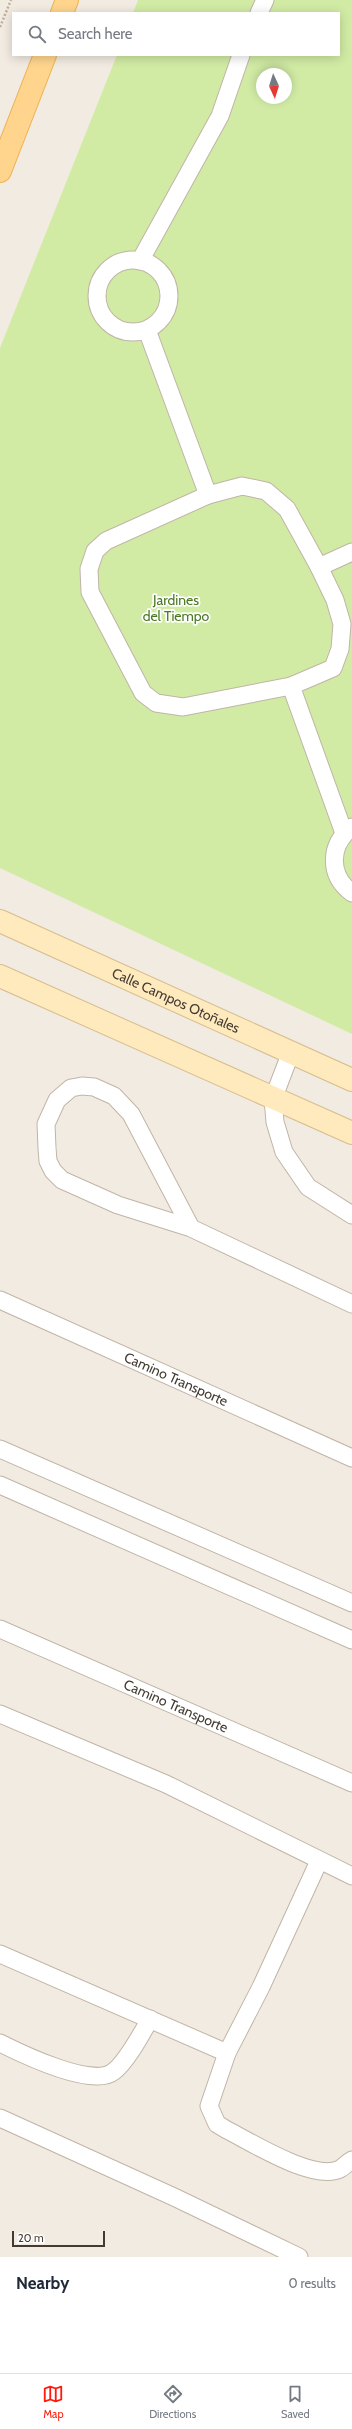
<!DOCTYPE html>
<meta charset="utf-8">
<style>
:root{--surface:#fff;--page:#f2f2f3;--text:#1f2937;--muted:#747a83;--line:#e0e1e3;--accent:#ff1b0b}
body{margin:0;font-family:Cabin,sans-serif;background:var(--page);color:var(--text)}
.compass{position:absolute;left:256px;top:68px;width:36px;height:36px;border-radius:50%;background:var(--surface);box-shadow:0 2px 10px #0003;rotate:176deg}
.scale{position:absolute;left:12px;bottom:10px;width:93px;box-sizing:border-box;padding-left:4px;border:2px solid #433b31;border-top:0;font-size:11px;line-height:14px;white-space:nowrap;color:#433b31;-webkit-text-stroke:3px #fff;paint-order:stroke}
.list{margin:0;padding:0;list-style:none}
h2{display:flex;justify-content:space-between;align-items:center;height:52px;margin:0;padding:0 16px;font-size:17px}
h2 small{font-size:13px;font-weight:400;color:var(--muted)}
.icon{flex:none;width:22px;height:22px;fill:none;stroke:currentColor;stroke-width:2;stroke-linecap:round;stroke-linejoin:round}
.map{position:relative;flex:none;width:352px;height:2257px;overflow:hidden}
.search{position:absolute;background:var(--surface);box-shadow:0 2px 10px #0003;left:12px;right:12px;top:12px;height:44px;display:flex;align-items:center;gap:10px;box-sizing:border-box;padding:0 14px;border-radius:0px;color:var(--muted);font-size:15px}
.sheet{height:116px;background:var(--surface)}
nav{display:flex;justify-content:space-around;align-items:center;box-sizing:border-box;height:56px;border-top:1px solid var(--line);background:var(--surface);font-size:11px;color:var(--muted)}
nav a{display:grid;justify-items:center;gap:2px}
nav .on{color:var(--accent)}
.map>svg:first-child{display:block}
</style>
<div class="map">
<svg width="352" height="2257" viewBox="0 0 352 2257">
<rect width="100%" height="100%" fill="#f2ebe1"/>
<path fill="#d1eba5" fill-rule="evenodd" d="M 138,0 L 352,0 L 352,1034 L 0,868 L 0,348 L 117,55 L 339,55 L 339,13 L 133,13 ZM 262,74 L 286,74 L 286,98 L 262,98 Z"/>
<g fill="none" stroke-linecap="round" stroke-linejoin="round">
<g stroke="#c0b5a6" stroke-width="19">
<g id="lane">
<path d="M 259,13 L 265,0"/>
<circle cx="133" cy="296" r="36"/>
<path d="M 140,261 L 220,116 L 241,55"/>
<path d="M 147,330 L 208,495"/>
<path d="M 242,486 L 266,491 L 287,509 L 319,567 L 335,600 L 342,624 L 340,649 L 333,668 L 291,686 L 183,707 L 156,703 L 143,693 L 90,592 L 89,569 L 95,551 L 106,541 L 208,495 Z"/>
<path d="M 319,567 L 352,552"/>
<path d="M 291,686 L 344,833"/>
<path d="M 352,827 C 329,845 328,875 352,893"/>
<path d="M 291,1052 L 273,1099 L 275,1122 L 284,1152 L 308,1187 L 352,1215"/>
<path d="M 191,1228 L 131,1114 L 114,1096 L 94,1087 L 82,1086 L 71,1088 L 57,1100 L 46,1124 L 47,1148 L 48,1161 L 53,1171 L 62,1180 L 118,1205 L 191,1228 L 352,1304"/>
<path id="s1" d="M 0,1300 L 352,1458"/>
<path d="M 0,1449 L 352,1603"/>
<path d="M 0,1485 L 352,1640"/>
<path id="s2" d="M 0,1629 L 352,1783"/>
<path d="M 0,1714 L 166,1784 L 352,1876"/>
<path d="M 319,1861 L 261,1987 L 227,2053 L 209,2106 L 217,2124 L 227,2130 C 251,2142 314,2182 340,2169 C 344,2167 348,2162 352,2160"/>
<path d="M 0,1954 L 227,2053"/>
<path d="M 0,2043 C 22,2054 92,2088 113,2072 C 126,2063 142,2033 150,2019"/>
<path d="M 0,2118 L 174,2197 L 299,2257"/>
</g>
</g>
<g stroke="#d6bd8c" stroke-width="24">
<g id="secondary">
<path id="s3" d="M 0,921 L 352,1080"/>
<path d="M 0,976 L 352,1133"/>
</g>
</g>
<g stroke="#edb254" stroke-width="24">
<path id="primary" d="M 62,13 L 67,0
M 0,171 L 45,55"/>
</g>
<path stroke="#c1ad93" stroke-width="2.5" stroke-dasharray="2 2" stroke-linecap="butt" d="M 0,27 L 11,0"/>
<use href="#lane" stroke="#fff" stroke-width="17"/>
<use href="#secondary" stroke="#ffeabe" stroke-width="22"/>
<use href="#primary" stroke="#ffd58d" stroke-width="22"/>
</g>
<g text-anchor="middle" dominant-baseline="central" stroke-width="3.5" stroke-linejoin="round" paint-order="stroke">
<g font-size="14" fill="#4a7921" stroke="#fff">
<text x="176" y="600">Jardines<tspan x="176" dy="16">del Tiempo</tspan></text>
</g>
<g font-size="14" fill="#433b31" stroke="#fff">
<text stroke="none"><textPath href="#s3" startOffset="193">Calle Campos Otoñales</textPath></text>
<text stroke="none"><textPath href="#s1" startOffset="193">Camino Transporte</textPath></text>
<text stroke="none"><textPath href="#s2" startOffset="192">Camino Transporte</textPath></text>
</g>
</g>
</svg>
<svg class="compass" viewBox="-18 -18 36 36"><path d="M0-13l5 13h-10z" fill="#e53935"/><path d="M0 13l5-13h-10z" fill="#747a83"/></svg>
<div class="scale">20 m</div>
<div class="search"><svg class="icon" aria-label="search" viewBox="0 0 24 24"><circle cx="10" cy="10" r="6"/><path d="M15 15l6 6"/></svg>Search here</div>
</div>
<section class="sheet">
<h2>Nearby<small>0 results</small></h2>
<ul class="list">
</ul>
</section>
<nav>
<a class="on"><svg class="icon" aria-label="map" viewBox="0 0 24 24"><path d="M3 6l6-2 6 2 6-2v14l-6 2-6-2-6 2zM9 4v14M15 6v14"/></svg>Map</a>
<a><svg class="icon" aria-label="directions" viewBox="0 0 24 24"><path d="M12 3l9 9-9 9-9-9zM9 14v-3h6M13 9l2 2-2 2"/></svg>Directions</a>
<a><svg class="icon" aria-label="saved" viewBox="0 0 24 24"><path d="M7 4h10v16l-5-4-5 4z"/></svg>Saved</a>
</nav>
